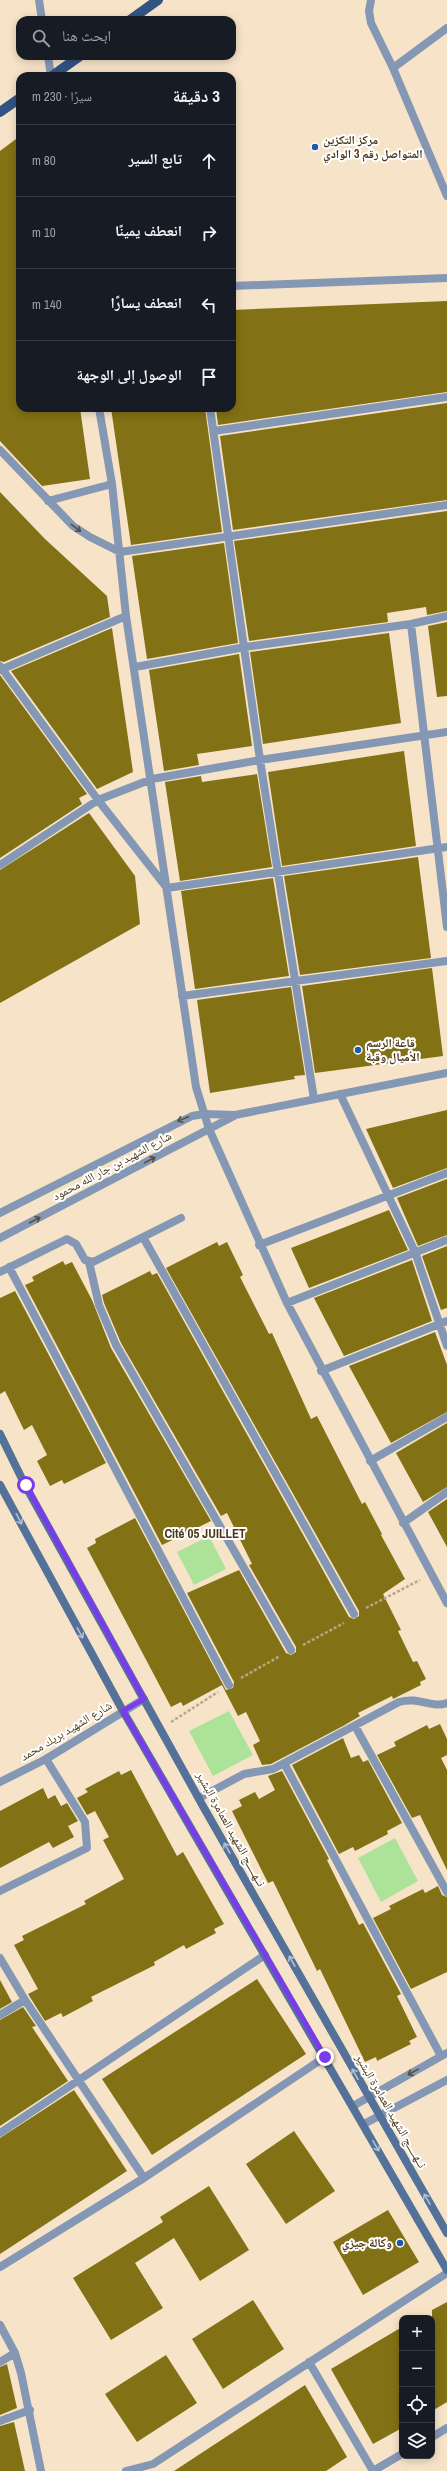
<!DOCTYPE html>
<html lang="ar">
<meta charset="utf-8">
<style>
:root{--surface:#171b24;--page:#20242c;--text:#f1f3f6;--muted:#9ea1a6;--line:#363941}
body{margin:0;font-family:"Archivo Narrow","Noto Naskh Arabic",sans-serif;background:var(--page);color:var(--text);direction:rtl}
.controls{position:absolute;right:12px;bottom:12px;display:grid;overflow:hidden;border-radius:8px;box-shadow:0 2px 10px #0003}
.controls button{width:36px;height:36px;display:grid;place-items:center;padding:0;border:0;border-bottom:1px solid var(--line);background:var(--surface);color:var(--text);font:20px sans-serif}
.stop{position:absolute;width:12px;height:12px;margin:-9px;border:3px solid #7c3aed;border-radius:50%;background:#fff}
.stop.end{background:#7c3aed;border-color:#fff;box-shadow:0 1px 4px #0008}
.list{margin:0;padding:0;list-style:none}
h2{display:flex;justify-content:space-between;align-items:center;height:52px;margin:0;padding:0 16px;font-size:17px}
h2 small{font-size:13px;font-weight:400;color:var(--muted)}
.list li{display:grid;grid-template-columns:26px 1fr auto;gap:12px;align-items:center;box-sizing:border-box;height:72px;padding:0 16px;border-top:1px solid var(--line)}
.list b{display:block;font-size:15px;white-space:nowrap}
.list em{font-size:13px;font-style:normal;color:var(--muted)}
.icon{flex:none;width:22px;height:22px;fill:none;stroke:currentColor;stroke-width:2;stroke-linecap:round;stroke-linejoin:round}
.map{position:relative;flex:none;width:447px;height:2471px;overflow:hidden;direction:ltr}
.search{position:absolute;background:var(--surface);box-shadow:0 2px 10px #0003;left:16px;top:16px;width:220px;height:44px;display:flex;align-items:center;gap:10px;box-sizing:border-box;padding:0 14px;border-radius:12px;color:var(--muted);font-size:15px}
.panel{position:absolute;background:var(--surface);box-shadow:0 2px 10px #0003;left:16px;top:72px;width:220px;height:340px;border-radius:12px;direction:rtl}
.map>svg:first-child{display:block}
</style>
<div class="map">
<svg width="447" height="2471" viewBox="0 0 447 2471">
<rect width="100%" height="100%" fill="#f7e4c8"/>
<path fill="#ace398" d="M 209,1536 L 226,1569 L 194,1585 L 177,1552 Z
M 229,1711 L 253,1755 L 213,1776 L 189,1731 Z
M 395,1838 L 418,1881 L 381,1902 L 358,1858 Z"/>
<path fill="#827115" d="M 20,136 L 20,408 L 80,408 L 90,479 L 42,486 L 0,441 L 0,151 Z
M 447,301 L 447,392 L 218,425 L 216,408 L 232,408 L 232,310 Z
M 447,403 L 447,500 L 233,530 L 220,436 Z
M 111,408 L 205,408 L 222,532 L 131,545 Z
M 0,492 L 45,539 L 107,596 L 110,617 L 4,662 L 0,661 Z
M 447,511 L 447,611 L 427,615 L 426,607 L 387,613 L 388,622 L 249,641 L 234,541 Z
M 224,543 L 238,643 L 147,659 L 132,556 Z
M 447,622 L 447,696 L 437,697 L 428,626 Z
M 112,628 L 133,772 L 97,789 L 11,671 Z
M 389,633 L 401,723 L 263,744 L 250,652 Z
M 239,654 L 252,746 L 197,754 L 199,765 L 164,771 L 149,670 Z
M 0,675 L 87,794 L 79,798 L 82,804 L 0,858 Z
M 404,751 L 416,846 L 282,866 L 268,772 Z
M 257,774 L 272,867 L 180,881 L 165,782 L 201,776 L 202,782 Z
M 89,813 L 135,876 L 140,924 L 0,1003 L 0,870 Z
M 418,857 L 431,958 L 300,975 L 284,876 Z
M 273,878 L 289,976 L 195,989 L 181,891 Z
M 432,968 L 443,1056 L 315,1073 L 302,986 Z
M 291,987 L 305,1075 L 294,1076 L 295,1079 L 210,1093 L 197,1000 Z
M 447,1110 L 447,1168 L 393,1188 L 366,1129 Z
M 447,1179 L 447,1235 L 418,1246 L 397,1198 Z
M 389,1210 L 408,1250 L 309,1288 L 291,1248 Z
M 217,1242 L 219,1246 L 227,1242 L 243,1275 L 240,1277 L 269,1334 L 272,1333 L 311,1419 L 317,1416 L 362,1504 L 365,1502 L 382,1534 L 381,1535 L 405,1579 L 383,1594 L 401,1630 L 398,1631 L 413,1662 L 417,1661 L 426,1679 L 420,1682 L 421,1685 L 393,1699 L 392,1696 L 358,1713 L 360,1716 L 343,1726 L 271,1764 L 262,1765 L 253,1745 L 260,1741 L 246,1712 L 238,1716 L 222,1685 L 183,1706 L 181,1702 L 171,1707 L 87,1548 L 96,1543 L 95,1539 L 135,1518 L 226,1690 L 233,1688 L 234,1682 L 187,1593 L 239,1570 L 286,1653 L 291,1655 L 296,1652 L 296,1647 L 249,1565 L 252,1564 L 227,1513 L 221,1516 L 121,1343 L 104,1303 L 102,1295 L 150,1271 L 152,1275 L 157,1273 L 349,1617 L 354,1619 L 359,1616 L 359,1611 L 166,1268 Z
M 447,1246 L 447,1308 L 441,1310 L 422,1256 Z
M 412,1260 L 432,1321 L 344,1356 L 314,1298 Z
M 63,1261 L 65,1265 L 72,1262 L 92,1300 L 111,1348 L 211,1521 L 162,1545 L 25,1285 L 34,1281 L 32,1277 Z
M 15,1291 L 106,1463 L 64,1484 L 62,1480 L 50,1486 L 37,1461 L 47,1455 L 32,1425 L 24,1430 L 5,1391 L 0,1394 L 0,1298 Z
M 435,1332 L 447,1365 L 447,1412 L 391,1443 L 349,1366 Z
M 447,1423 L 447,1487 L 423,1502 L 396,1453 Z
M 447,1499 L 447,1547 L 428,1512 Z
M 440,1724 L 447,1739 L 447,1755 L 441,1758 L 447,1770 L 447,1870 L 420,1815 L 412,1818 L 377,1755 L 396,1746 L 394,1742 L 427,1725 L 429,1729 Z
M 343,1738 L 351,1758 L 359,1755 L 363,1762 L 368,1760 L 402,1823 L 387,1831 L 388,1834 L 355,1851 L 353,1847 L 339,1854 L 292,1765 Z
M 131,1770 L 177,1856 L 183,1852 L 224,1924 L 214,1929 L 216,1933 L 186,1949 L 184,1945 L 154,1962 L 155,1965 L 91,1997 L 93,2001 L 63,2017 L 61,2013 L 45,2021 L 28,1994 L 38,1989 L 14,1945 L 24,1940 L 22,1936 L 86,1904 L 84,1901 L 124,1879 L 103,1840 L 109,1837 L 95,1811 L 87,1815 L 77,1798 L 88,1792 L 85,1789 L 119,1771 L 121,1775 Z
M 282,1771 L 329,1859 L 327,1860 L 359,1925 L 363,1923 L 401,1994 L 397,1996 L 417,2037 L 409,2041 L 411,2044 L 377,2061 L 376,2057 L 365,2062 L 320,1969 L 317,1971 L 273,1881 L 268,1883 L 232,1811 L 242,1806 L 239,1800 L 255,1792 L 259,1799 L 275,1790 L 268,1776 Z
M 43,1788 L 48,1799 L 55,1795 L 61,1806 L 67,1803 L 78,1821 L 68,1826 L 74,1837 L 53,1848 L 49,1842 L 0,1868 L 0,1811 Z
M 438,1886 L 442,1895 L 447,1897 L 447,1972 L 411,1989 L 373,1918 L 391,1909 L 389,1906 L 423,1889 L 425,1893 Z
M 257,1979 L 306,2054 L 152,2155 L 102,2079 Z
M 0,1980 L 12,2002 L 0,2009 Z
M 23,2007 L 36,2026 L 32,2027 L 68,2081 L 0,2126 L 0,2020 Z
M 74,2090 L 127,2171 L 0,2254 L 0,2138 Z
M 294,2131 L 335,2191 L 286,2224 L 246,2164 Z
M 209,2186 L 249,2250 L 200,2281 L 174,2238 L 135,2263 L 163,2308 L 111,2340 L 73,2278 L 163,2222 L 160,2217 Z
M 388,2210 L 419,2262 L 363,2295 L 333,2242 Z
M 253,2300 L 284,2349 L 223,2389 L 192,2339 Z
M 447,2302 L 447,2402 L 432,2411 L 432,2310 Z
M 402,2327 L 402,2428 L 373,2444 L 331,2369 Z
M 166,2355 L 197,2403 L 137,2442 L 105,2394 Z
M 7,2364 L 17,2408 L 0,2415 L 0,2367 Z
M 305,2385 L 347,2457 L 326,2471 L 174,2471 Z
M 14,2422 L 25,2471 L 0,2471 L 0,2426 Z"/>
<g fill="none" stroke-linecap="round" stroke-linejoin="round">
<path stroke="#b9a689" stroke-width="2.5" stroke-dasharray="3 2" stroke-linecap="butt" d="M 366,1608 L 420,1580
M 303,1645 L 344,1623
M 241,1678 L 280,1656
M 171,1722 L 218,1692"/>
<path stroke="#8497b4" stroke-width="8" d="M 39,0 L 42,20
M 371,0 L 369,11 L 371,23 L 393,68 L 447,196
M 48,56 L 51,76
M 393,68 L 447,28
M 232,286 L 447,278
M 99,408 L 112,484 L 126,616 L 196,1087 L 209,1129 L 287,1303 L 447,1603
M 210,408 L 260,760 L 314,1099
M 214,431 L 447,397
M 0,450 L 73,526 L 90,537 L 120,552 L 447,505
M 48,501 L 112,484
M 411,624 L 447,927
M 0,666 L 98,800 L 167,888 L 447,847
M 135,667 L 245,647 L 411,624 L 447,616
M 0,670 L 126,616
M 0,865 L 98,800 L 152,779 L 260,760 L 447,732
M 182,996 L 447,961
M 340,1094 L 415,1252 L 447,1346
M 143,1237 L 354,1614
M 259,1245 L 447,1173
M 89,1262 L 99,1305 L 116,1345 L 291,1650
M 9,1267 L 229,1685
M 0,1272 L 67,1239 L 76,1244 L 85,1260 L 93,1262 L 181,1218
M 287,1303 L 447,1240
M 321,1371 L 447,1321
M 370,1461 L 447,1417
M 403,1523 L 447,1492
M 355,1726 L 447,1892
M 284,1763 L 441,2056
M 199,1798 L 244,1774 L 273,1769 L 399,1702 C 419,1696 432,1709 447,1703
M 0,1891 L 87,1848 L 85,1822 L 46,1759
M 0,1958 L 25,2000 L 144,2178
M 0,2015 L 25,2000
M 0,2133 L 265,1955
M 0,2267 L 144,2178 L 325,2057
M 0,2325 L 15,2353 L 21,2373 L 41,2471
M 0,2362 L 15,2353
M 309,2362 L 373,2471
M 0,2421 L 30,2410
M 432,2437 L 447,2428
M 126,2471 L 153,2464 L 447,2273
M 373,2471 L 402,2454"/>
<path stroke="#8497b4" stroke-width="8" d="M 0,1213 L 192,1116 L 204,1114 L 235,1115 L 447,1073
M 0,1238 L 234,1116
M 0,1782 L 46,1759 L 144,1699
M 353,2106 L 447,2053
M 364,2124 L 447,2080"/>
<path stroke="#547199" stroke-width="8" d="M 0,1434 L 25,1485 L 204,1808 L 447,2233
M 0,1485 L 123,1711 L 447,2270"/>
<path stroke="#325485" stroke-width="10" d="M 130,20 L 158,0
M 52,76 L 80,56
M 0,112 L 20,98"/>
</g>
<defs><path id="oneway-shaft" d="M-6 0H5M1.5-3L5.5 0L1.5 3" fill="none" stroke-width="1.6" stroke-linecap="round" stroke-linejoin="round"/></defs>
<g stroke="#584f3f">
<use href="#oneway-shaft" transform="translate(76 528) rotate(37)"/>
<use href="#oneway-shaft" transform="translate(183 1119) rotate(158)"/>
<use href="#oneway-shaft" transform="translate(150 1160) rotate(-28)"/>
<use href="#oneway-shaft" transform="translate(35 1220) rotate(-28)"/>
<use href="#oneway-shaft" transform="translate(413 2072) rotate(151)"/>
</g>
<g stroke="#b2bfd1">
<use href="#oneway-shaft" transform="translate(19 1519) rotate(62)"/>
<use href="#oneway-shaft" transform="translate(80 1633) rotate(62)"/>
<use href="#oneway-shaft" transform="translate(227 1848) rotate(-120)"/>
<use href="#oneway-shaft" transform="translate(292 1961) rotate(-119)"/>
<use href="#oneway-shaft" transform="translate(355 2074) rotate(-119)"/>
<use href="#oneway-shaft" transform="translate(376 2146) rotate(60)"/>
<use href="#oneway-shaft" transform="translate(427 2199) rotate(-120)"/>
</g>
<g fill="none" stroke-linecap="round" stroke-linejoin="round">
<path stroke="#7c3aed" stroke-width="5" d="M 26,1485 L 144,1699 L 123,1711 L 325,2057"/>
</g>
<g fill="#1e5aac" stroke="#fff" stroke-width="1.5">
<circle cx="315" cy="147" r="4"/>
<circle cx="358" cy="1050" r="4"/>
<circle cx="400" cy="2243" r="4"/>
</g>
<g text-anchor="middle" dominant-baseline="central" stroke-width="4" stroke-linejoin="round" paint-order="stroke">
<g font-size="12" font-weight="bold" fill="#4a3718" stroke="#fff" text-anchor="start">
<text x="323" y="140">مركز التكزين<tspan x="323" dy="14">المتواصل رقم 3 الوادي</tspan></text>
<text x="366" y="1043">قاعة الرسم<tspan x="366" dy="14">الأميال وقبة</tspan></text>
<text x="392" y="2243" text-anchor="end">وكالة جيزي</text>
</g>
<g font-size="12" fill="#4a3718" stroke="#fff">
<text transform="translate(112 1166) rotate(-28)">شارع الشهيد بن جار الله محمود</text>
<text transform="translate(66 1731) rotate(-31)">شارع الشهيد بريك محمد</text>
<text transform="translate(231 1829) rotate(61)">نــهـــــج الشهيد العمامرة البشير</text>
<text transform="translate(391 2111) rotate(60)">نــهـــــج الشهيد العمامرة البشير</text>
</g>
<g font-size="13" font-weight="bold" fill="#4a3718" stroke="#fff">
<text x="205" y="1533">Cité 05 JUILLET</text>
</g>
</g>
</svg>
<div class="controls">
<button>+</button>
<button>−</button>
<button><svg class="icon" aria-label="locate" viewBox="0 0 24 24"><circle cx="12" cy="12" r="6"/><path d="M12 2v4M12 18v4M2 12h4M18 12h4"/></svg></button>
<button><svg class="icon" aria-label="layers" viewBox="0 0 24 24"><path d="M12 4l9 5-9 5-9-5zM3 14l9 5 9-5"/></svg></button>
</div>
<div class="stop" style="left:26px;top:1485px"></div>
<div class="stop end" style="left:325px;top:2057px"></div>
<div class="search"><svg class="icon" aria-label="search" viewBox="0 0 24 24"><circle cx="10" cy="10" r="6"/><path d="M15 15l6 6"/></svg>ابحث هنا</div>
<section class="panel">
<h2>3 دقيقة<small>سيرًا · 230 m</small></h2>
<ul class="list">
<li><svg class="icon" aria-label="ahead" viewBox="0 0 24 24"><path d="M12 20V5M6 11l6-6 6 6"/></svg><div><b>تابع السير</b></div><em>80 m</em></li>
<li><svg class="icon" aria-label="right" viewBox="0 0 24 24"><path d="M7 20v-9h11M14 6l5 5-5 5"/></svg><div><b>انعطف يمينًا</b></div><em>10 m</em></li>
<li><svg class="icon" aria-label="left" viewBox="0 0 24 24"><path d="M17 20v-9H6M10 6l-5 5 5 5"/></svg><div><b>انعطف يسارًا</b></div><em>140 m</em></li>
<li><svg class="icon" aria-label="arrive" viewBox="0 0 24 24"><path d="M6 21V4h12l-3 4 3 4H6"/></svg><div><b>الوصول إلى الوجهة</b></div></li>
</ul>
</section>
</div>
